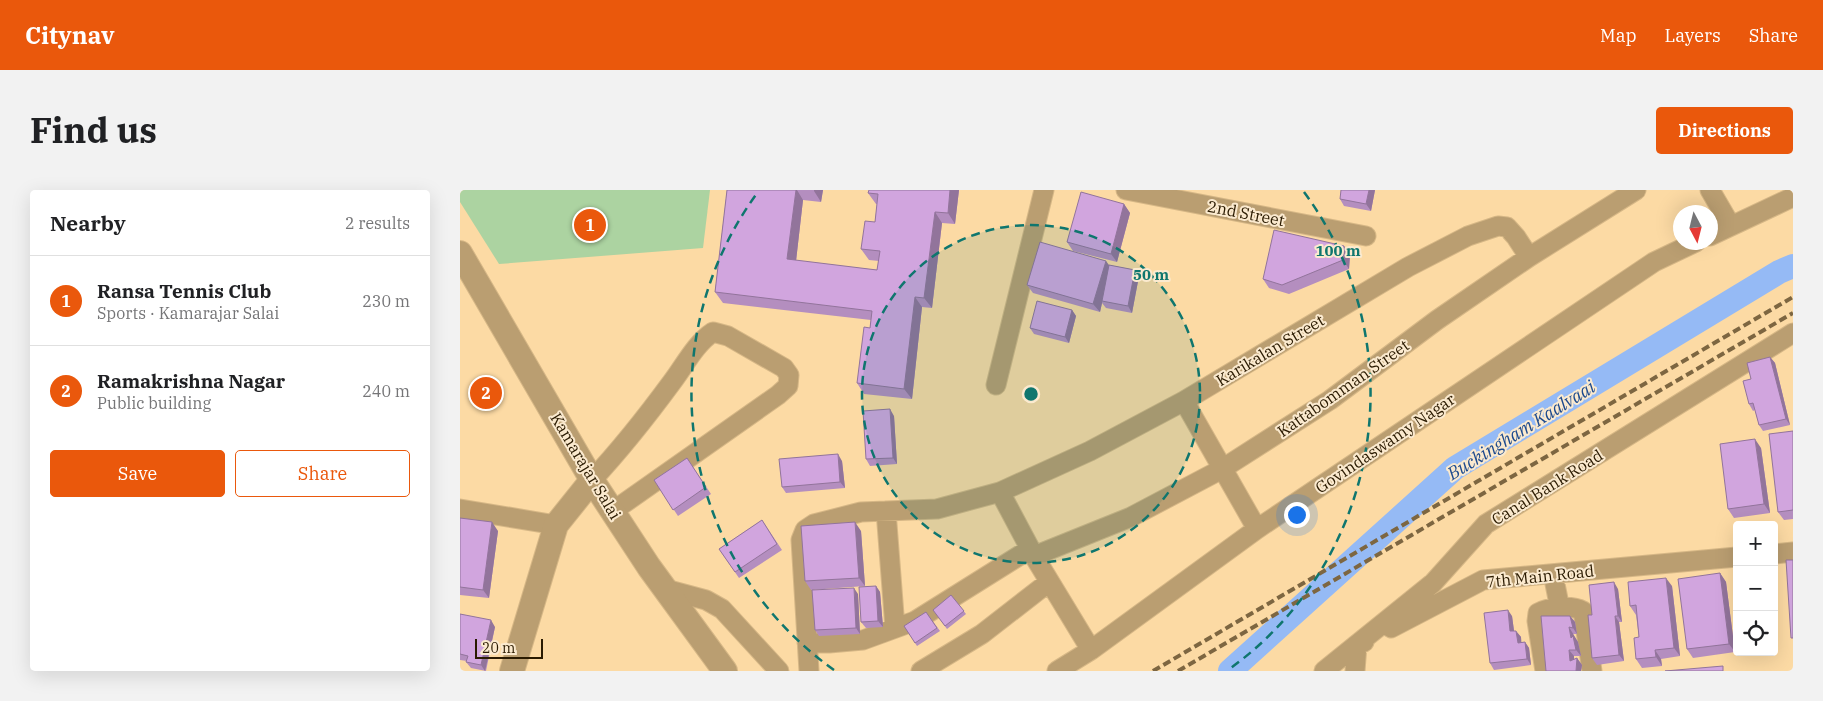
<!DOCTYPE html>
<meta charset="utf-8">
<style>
:root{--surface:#fff;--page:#f2f2f2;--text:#202124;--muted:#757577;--line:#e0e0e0;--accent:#ea580c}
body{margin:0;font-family:"IBM Plex Serif",serif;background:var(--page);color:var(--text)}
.controls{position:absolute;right:15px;bottom:15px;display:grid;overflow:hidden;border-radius:5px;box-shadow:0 5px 20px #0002}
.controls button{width:45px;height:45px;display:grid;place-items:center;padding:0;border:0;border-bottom:1px solid var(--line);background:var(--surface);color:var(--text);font:25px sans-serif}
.compass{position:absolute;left:1213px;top:15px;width:45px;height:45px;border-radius:50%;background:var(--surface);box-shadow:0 5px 20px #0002;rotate:173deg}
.scale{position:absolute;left:15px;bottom:12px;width:68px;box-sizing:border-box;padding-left:5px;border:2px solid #2a1a00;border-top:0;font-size:14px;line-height:18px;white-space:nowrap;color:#2a1a00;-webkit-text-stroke:4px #fbeacf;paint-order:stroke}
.you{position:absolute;left:836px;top:324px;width:18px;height:18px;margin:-12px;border:4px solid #fff;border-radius:50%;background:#1a73e8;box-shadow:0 0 0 8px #1a73e833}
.badge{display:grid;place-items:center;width:32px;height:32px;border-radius:50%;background:var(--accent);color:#fff;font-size:16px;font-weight:700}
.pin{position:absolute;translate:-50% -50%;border:2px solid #fff;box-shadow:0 1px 5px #0006}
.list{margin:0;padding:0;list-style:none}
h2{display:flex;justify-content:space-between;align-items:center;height:65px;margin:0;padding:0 20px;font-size:21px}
h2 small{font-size:16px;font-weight:400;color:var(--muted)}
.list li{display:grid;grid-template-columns:32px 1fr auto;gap:15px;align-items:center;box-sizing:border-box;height:90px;padding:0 20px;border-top:1px solid var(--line)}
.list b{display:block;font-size:19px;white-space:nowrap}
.list p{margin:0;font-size:16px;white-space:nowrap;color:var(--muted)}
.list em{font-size:16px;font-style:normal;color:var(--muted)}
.actions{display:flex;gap:10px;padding:15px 20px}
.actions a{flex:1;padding:11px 0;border:1px solid var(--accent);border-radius:5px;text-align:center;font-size:18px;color:var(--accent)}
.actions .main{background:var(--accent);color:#fff}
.icon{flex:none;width:28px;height:28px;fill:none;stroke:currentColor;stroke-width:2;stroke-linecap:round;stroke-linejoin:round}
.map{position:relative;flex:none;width:1333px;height:481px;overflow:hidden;border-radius:5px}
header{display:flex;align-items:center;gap:30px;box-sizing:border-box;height:70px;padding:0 25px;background:var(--accent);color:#fff}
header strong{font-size:24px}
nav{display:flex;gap:28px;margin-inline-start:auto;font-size:18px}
.intro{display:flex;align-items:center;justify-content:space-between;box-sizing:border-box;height:120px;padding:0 30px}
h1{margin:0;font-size:35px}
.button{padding:12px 22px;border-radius:5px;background:var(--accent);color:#fff;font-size:18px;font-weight:700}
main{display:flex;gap:30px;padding:0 30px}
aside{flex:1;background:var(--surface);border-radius:5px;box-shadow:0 5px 20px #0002}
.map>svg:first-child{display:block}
</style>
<header>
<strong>Citynav</strong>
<nav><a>Map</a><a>Layers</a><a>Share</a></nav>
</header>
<div class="intro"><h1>Find us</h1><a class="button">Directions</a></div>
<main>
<aside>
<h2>Nearby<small>2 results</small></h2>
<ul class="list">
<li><span class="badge">1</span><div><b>Ransa Tennis Club</b><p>Sports · Kamarajar Salai</p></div><em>230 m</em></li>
<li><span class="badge">2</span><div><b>Ramakrishna Nagar</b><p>Public building</p></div><em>240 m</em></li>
</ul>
<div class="actions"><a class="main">Save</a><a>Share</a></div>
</aside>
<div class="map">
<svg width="1333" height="481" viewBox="0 0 1333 481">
<rect width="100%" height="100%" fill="#fcdaa4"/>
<path fill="#acd3a1" d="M 0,0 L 250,0 L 243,58 L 39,74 L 0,12 Z"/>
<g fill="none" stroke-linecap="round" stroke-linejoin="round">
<path stroke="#95baf5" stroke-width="24" d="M 770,481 L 995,278 L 1319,82 L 1333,76"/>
<g stroke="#d6b786" stroke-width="21">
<path id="minor" d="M 666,0 L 906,46
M 1250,0 L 1271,36
M 1250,46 L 1333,7
M 536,195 L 584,0
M 724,211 L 797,339
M 132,290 C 161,259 187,226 212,192 C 225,175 235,154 253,142 L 268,146 L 324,178 L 329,185 L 328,196 L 318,205 L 153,321
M 540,302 L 574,366 L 631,460
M 0,319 L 96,335
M 426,321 L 435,438
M 1314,364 L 1333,362
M 574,366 L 671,327 L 762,279 L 870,210 L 977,130 L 1069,67 L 1176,0
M 1093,384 L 1100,419
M 205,399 L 246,410 L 262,419 L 319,481
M 931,438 L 1023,390 L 1277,367
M 347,453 L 369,453 L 403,450 L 455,431 L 570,359
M 349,481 L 341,350 L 345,340 L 354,334 L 401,322 L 477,319 L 540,302 L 630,261 L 724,211 L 948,77 L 1008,46 L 1038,36 L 1047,37 L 1056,47 L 1069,67
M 461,481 L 522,444 L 589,392
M 597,481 L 631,460 L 797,339 L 1194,72 L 1236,52
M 864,481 L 973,393 L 1026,334 L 1333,143
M 895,481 L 897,455 L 904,452
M 1085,481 L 1077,431 L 1078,423 C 1088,417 1112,415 1123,421 L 1132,481"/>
</g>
<g stroke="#d6b786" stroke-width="26">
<path id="tertiary" d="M 0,63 L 132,290 L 189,377 L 265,481
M 52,481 L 96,335 L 132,290"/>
</g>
<use href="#minor" stroke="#ba9e71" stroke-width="19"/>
<use href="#tertiary" stroke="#ba9e71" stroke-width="24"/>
<path stroke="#7d6641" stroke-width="4" stroke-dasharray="8 4" stroke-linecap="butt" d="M 693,481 L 1333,107
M 718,481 L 1333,123"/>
</g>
<path fill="#b48ebf" d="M 267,0 L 363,0 L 361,12 L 343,10 L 336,71 L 417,80 L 419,71 L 409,70 L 401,59 L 415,32 L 417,14 L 416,14 L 408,3 L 409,0 L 499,0 L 495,34 L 482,33 L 472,118 L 462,117 L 452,209 L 404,204 L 397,193 L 410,138 L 411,130 L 263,113 L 255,102 Z
M 915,0 L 911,21 L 884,16 L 880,9 Z
M 664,14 L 670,23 L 657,72 L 613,61 L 607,52 Z
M 890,65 L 889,79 L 829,104 L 809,98 L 803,89 Z
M 649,75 L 675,80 L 679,86 L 672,123 L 646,118 L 642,113 L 640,122 L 573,103 L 567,95 Z
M 612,120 L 616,126 L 609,153 L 574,144 L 570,138 Z
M 1310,167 L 1315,173 L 1330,235 L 1303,241 L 1299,235 L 1295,220 L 1293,221 L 1289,214 L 1291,189 Z
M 434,226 L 437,274 L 410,276 L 406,269 Z
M 1333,241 L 1333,329 L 1324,330 L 1318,322 Z
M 1301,258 L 1310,323 L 1274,328 L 1268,319 Z
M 227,268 L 251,304 L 218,326 L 194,290 Z
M 382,271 L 385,298 L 326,303 L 322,297 Z
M 0,328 L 38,341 L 29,408 L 0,405 Z
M 302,330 L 322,360 L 279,388 L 259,359 Z
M 401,341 L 405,396 L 351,400 L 345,391 Z
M 1260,383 L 1266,392 L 1275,462 L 1233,468 L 1227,459 Z
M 416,396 L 420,402 L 423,437 L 406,438 L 401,432 Z
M 1212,396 L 1220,466 L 1201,469 L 1202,476 L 1182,478 L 1176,469 L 1179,447 L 1176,425 L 1170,416 Z
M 1158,399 L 1162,432 L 1159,432 L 1164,471 L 1137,475 L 1132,468 L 1132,425 Z
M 398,404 L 400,444 L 359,446 L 355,440 Z
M 491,405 L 506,424 L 487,439 L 473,420 Z
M 466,422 L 480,441 L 457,456 L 444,436 Z
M 0,424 L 35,437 L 26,481 L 11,478 L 6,472 L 7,471 L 0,470 Z
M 1052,426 L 1054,441 L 1056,441 L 1061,447 L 1061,452 L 1065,452 L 1069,458 L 1071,475 L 1034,480 L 1030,473 Z
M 1110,426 L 1115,432 L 1117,444 L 1113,444 L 1114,446 L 1118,452 L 1121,466 L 1114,466 L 1114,469 L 1117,468 L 1122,475 L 1121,481 L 1086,481 Z"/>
<path fill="#92749b" d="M 336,0 L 337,0 L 343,10 L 335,80 L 327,69 Z
M 354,0 L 363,0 L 361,12 L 354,1 Z
M 490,0 L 499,0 L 495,34 L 488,23 Z
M 909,0 L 915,0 L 911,21 L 906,14 Z
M 664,14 L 670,23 L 657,72 L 651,64 Z
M 475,22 L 482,33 L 472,118 L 464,108 Z
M 884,56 L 890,65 L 889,79 L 883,70 Z
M 646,71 L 652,79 L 642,111 L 642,113 L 640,122 L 633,114 Z
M 675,80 L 679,86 L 672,123 L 668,116 Z
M 455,107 L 462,117 L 452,209 L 444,199 Z
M 612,120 L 616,126 L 609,153 L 605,147 Z
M 1310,167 L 1315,173 L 1330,235 L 1326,229 Z
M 430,219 L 434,226 L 437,274 L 433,268 Z
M 1295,249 L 1301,258 L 1310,323 L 1304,314 Z
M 378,264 L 382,271 L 385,298 L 380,292 Z
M 32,332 L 38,341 L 29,408 L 23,400 Z
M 395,332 L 401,341 L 405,396 L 399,388 Z
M 1260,383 L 1266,392 L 1275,462 L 1269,454 Z
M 1206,388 L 1212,396 L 1220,466 L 1214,458 Z
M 1154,392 L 1158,399 L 1162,432 L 1158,426 Z
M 416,396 L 420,402 L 423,437 L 418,431 Z
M 394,398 L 398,404 L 400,444 L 396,438 Z
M 1048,420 L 1052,426 L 1055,448 L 1050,441 Z
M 1110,426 L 1115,432 L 1117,444 L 1113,438 Z
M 1155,426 L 1159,432 L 1164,471 L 1159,465 Z
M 31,430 L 35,437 L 25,481 L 21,475 Z
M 1109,437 L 1118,452 L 1121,466 L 1116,460 L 1111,448 Z
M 1056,441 L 1061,447 L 1062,459 L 1058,453 Z
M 1065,452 L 1069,458 L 1071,475 L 1067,469 Z
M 1109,460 L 1114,466 L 1114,477 L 1110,471 Z
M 1195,460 L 1201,469 L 1202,476 L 1196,467 Z
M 1117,468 L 1122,475 L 1121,481 L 1116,481 Z"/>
<path fill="#d1a5de" stroke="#92749b" d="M 267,0 L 336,0 L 327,69 L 417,80 L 420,61 L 401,59 L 405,31 L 415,32 L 418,4 L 408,3 L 409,0 L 490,0 L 488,23 L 475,22 L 464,108 L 455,107 L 444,199 L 397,193 L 404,137 L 410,138 L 412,121 L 255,102 Z
M 881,0 L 909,0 L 906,14 L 880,9 Z
M 621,2 L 664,14 L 651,64 L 607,52 Z
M 814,40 L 884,56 L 883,70 L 822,95 L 803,89 Z
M 580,52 L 646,71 L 633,114 L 567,95 Z
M 649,75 L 675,80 L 668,116 L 642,111 Z
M 577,111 L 612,120 L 605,147 L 570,138 Z
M 1310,167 L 1326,229 L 1299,235 L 1293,213 L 1289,214 L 1283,191 L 1291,189 L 1287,173 Z
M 430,219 L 433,268 L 406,269 L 403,221 Z
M 1333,241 L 1333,320 L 1318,322 L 1309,244 Z
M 1295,249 L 1304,314 L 1268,319 L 1260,254 Z
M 378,264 L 380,292 L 322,297 L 319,269 Z
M 227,268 L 246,297 L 213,320 L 194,290 Z
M 0,328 L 32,332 L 23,400 L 0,397 Z
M 302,330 L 317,354 L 275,382 L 259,359 Z
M 395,332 L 399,388 L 345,391 L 341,336 Z
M 1326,370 L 1333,370 L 1333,448 L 1331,448 Z
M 1260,383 L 1269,454 L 1227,459 L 1218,389 Z
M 1206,388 L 1214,458 L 1195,460 L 1196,467 L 1176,469 L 1174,448 L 1179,447 L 1176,415 L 1170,416 L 1168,392 Z
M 1154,392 L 1158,426 L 1155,426 L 1159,465 L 1132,468 L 1128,425 L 1132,425 L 1129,395 Z
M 416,396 L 418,431 L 401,432 L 399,397 Z
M 394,398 L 396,438 L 355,440 L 352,400 Z
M 491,405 L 504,421 L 485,436 L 473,420 Z
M 1048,420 L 1050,441 L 1056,441 L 1058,453 L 1065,452 L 1067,469 L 1030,473 L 1024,423 Z
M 466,422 L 477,438 L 455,453 L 444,436 Z
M 0,424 L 31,430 L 21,475 L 6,472 L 8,466 L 0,464 Z
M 1081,426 L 1110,426 L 1113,438 L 1109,437 L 1111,448 L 1113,446 L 1116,460 L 1109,460 L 1110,471 L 1117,468 L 1116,481 L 1086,481 Z
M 1263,476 L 1263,481 L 1205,481 Z"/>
<circle cx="571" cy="204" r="169" fill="#0f766e" fill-opacity=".12"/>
<g fill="none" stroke="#0f766e" stroke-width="2.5" stroke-dasharray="9 6">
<circle cx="571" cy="204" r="169"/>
<path d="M374 480A339 339 0 0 1 298 2M844 2A339 339 0 0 1 768 480"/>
</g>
<g text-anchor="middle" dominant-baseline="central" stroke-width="4" stroke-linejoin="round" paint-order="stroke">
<g font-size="16" fill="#2a1a00" stroke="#fbeacf">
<text transform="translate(786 23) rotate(11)">2nd Street</text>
<text transform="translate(810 160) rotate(-31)">Karikalan Street</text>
<text transform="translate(883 198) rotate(-35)">Kattabomman Street</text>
<text transform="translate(925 253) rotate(-34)">Govindaswamy Nagar</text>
<text transform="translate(126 276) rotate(59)">Kamarajar Salai</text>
<text transform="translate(1087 297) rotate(-32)">Canal Bank Road</text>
<text transform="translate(1080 386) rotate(-6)">7th Main Road</text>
</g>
<g font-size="18" font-style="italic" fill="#1d4a8e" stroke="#fbeacf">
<text transform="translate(1061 240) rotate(-32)">Buckingham Kaalvaai</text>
</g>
</g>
<circle cx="571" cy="204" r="8" fill="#0f766e" stroke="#fbeacf" stroke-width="2.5"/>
<g font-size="15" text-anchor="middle" font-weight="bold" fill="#0f766e" stroke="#fbeacf" stroke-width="4" stroke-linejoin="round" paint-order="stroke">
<text x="878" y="66">100 m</text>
<text x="691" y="90">50 m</text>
</g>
</svg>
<div class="controls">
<button>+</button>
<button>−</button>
<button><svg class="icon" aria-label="locate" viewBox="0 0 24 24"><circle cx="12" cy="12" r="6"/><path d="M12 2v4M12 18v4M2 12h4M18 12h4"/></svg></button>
</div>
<svg class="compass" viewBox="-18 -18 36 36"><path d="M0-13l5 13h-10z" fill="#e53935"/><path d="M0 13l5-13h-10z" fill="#757577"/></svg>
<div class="scale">20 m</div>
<div class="you"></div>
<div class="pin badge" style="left:130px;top:35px">1</div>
<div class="pin badge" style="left:26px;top:203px">2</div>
</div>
</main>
